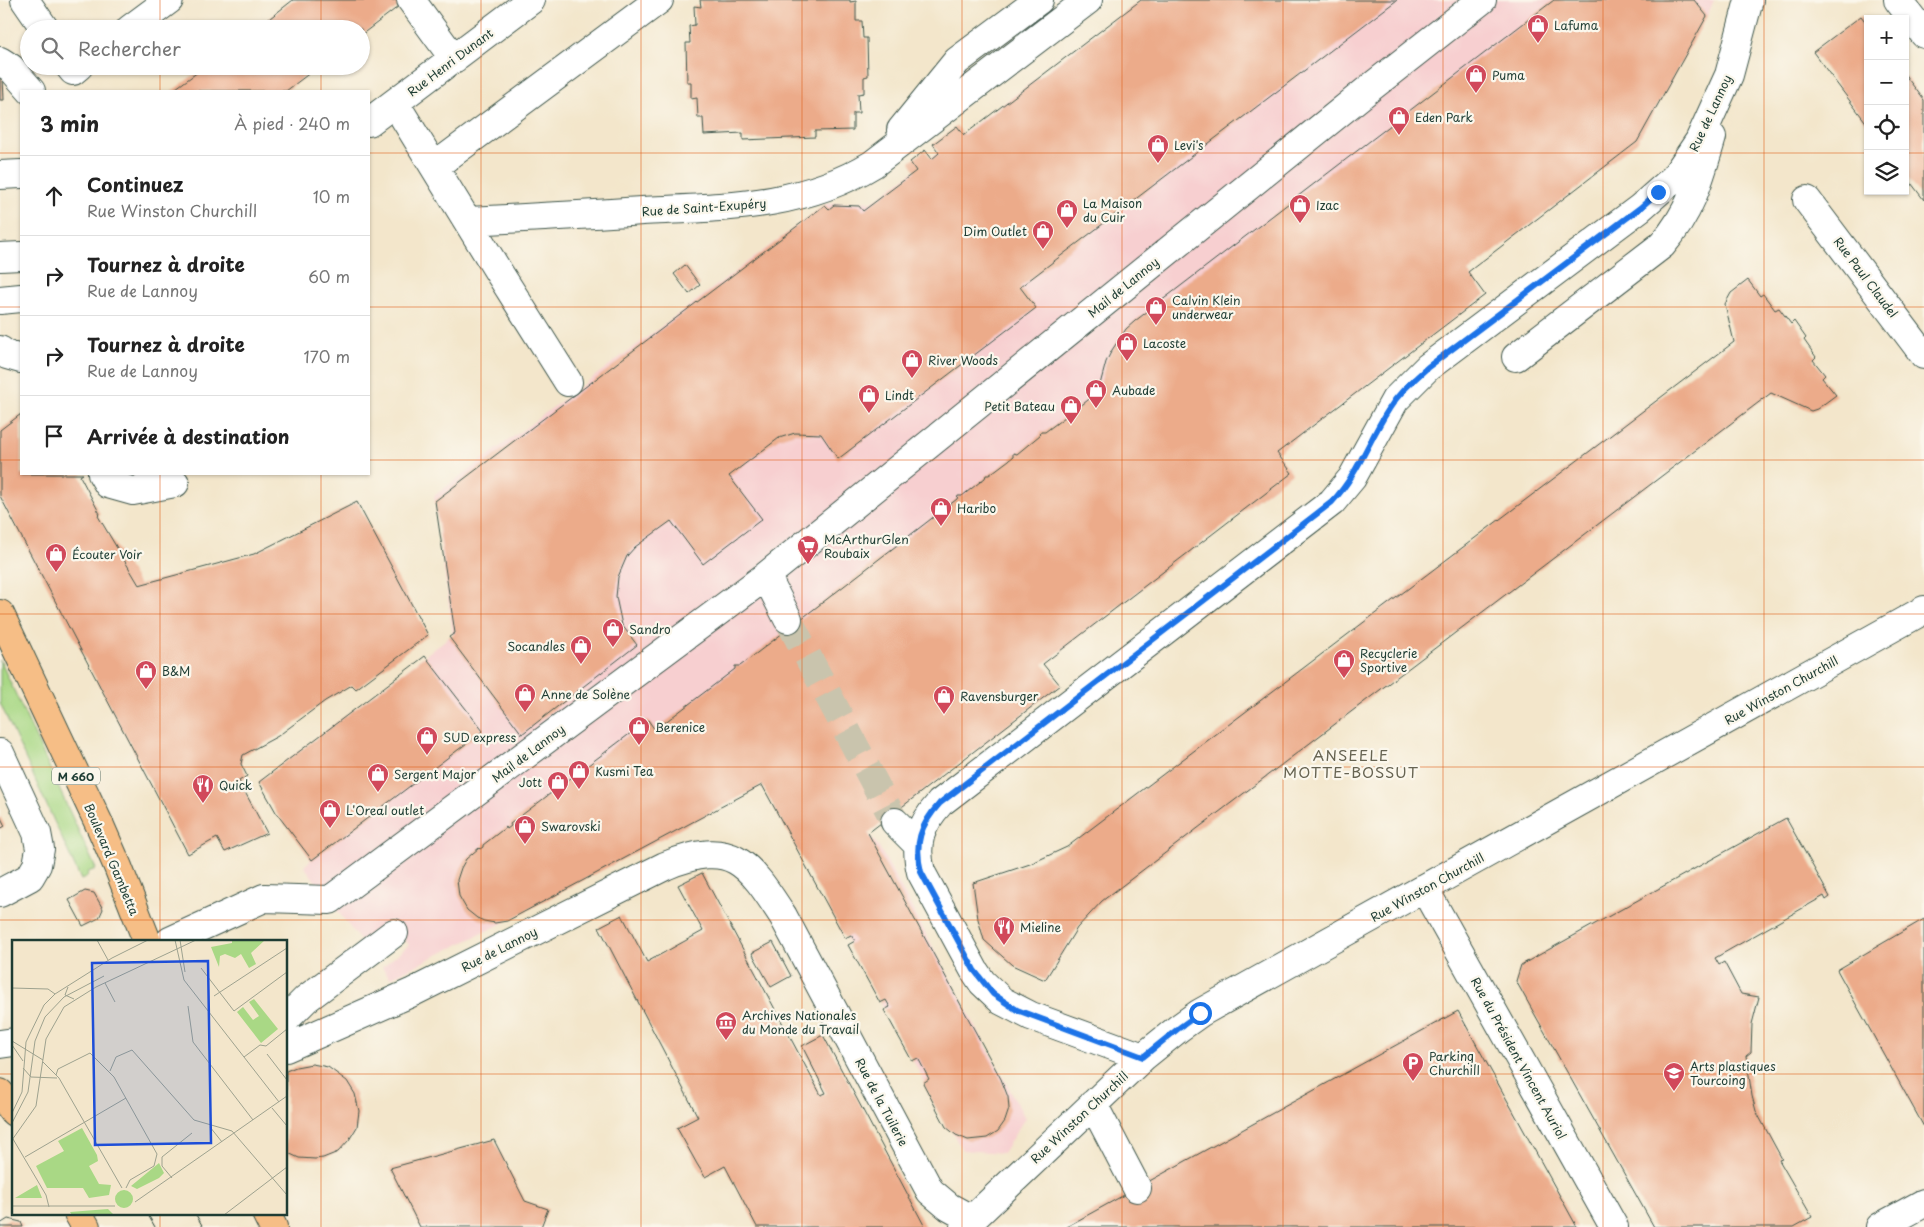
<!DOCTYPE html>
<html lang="fr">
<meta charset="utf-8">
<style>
:root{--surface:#fff;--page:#f6f6f6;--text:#222;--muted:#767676;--line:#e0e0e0}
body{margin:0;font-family:"Playpen Sans",sans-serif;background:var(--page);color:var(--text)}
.controls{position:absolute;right:15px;top:15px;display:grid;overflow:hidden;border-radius:0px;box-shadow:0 1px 4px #0004}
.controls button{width:45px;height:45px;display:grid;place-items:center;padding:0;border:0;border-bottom:1px solid var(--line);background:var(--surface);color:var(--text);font:25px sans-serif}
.stop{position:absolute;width:15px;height:15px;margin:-11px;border:4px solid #1a73e8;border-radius:50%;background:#fff}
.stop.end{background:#1a73e8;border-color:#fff;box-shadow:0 1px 5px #0008}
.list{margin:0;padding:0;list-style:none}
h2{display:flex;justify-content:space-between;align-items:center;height:65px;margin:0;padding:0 20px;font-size:21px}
h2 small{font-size:16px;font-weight:400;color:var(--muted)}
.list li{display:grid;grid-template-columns:32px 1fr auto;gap:15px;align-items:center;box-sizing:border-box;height:80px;padding:0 20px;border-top:1px solid var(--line)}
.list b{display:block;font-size:19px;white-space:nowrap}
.list p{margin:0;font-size:16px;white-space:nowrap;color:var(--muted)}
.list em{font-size:16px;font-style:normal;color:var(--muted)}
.icon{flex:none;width:28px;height:28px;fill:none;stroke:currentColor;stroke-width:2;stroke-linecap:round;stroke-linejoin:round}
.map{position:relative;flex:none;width:1924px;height:1227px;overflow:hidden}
.search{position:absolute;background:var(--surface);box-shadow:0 1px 4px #0004;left:20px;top:20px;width:350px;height:55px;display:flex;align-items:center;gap:12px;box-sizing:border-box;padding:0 18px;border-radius:28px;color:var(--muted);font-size:19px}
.panel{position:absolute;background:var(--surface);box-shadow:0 1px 4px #0004;left:20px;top:90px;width:350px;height:385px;border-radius:0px}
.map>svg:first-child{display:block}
</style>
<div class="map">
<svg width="1924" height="1227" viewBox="0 0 1924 1227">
<rect width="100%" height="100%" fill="#fbf7ec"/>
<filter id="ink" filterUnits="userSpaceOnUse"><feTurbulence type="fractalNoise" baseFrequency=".02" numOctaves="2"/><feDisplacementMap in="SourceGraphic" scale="10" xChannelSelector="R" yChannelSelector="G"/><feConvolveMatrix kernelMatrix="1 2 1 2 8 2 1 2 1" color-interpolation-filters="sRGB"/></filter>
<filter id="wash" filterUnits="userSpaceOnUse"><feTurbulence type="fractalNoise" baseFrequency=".0096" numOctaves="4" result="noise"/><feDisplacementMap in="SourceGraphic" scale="20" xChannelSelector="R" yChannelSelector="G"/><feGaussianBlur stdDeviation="1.12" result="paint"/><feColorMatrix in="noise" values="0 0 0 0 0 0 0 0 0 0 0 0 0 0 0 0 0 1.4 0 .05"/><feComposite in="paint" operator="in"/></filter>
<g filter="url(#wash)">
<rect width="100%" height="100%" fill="#f3e6cb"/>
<path fill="#f7cfd0" d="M 1141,0 L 1714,0 L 1707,16 L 1637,142 L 1468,272 L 1485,295 L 1277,453 L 1292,473 L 1043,664 L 1060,685 L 868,833 L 879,847 L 1025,1118 L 1003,1153 L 962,1150 L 762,785 L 507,921 L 390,978 L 382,967 L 409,945 L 390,920 L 361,942 L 304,866 L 311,860 L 259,782 L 453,634 L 434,496 L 826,204 L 874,201 Z"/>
<path fill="#a9d885" stroke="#648a5c" d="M 0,660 L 96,869 L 88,872 L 87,877 L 81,880 L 0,703 Z"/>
<g id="blocks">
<path fill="#ecab8a" d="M 293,0 L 407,0 L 361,35 L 361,29 L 256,29 Z
M 700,0 L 850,0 L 850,2 L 856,1 L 856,21 L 862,21 L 863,38 L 867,38 L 868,76 L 864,77 L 864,93 L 858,94 L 859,113 L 853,113 L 853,130 L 815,131 L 815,137 L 743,140 L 743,133 L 704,135 L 703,118 L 698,118 L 697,98 L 691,99 L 691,82 L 687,82 L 686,43 L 690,43 L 689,26 L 695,25 L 694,6 L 701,7 Z
M 1141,0 L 1397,0 L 1020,287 L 1036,308 L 838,459 L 821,434 L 795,433 L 779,438 L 729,476 L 762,519 L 703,564 L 671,521 L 635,547 L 627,556 L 618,577 L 616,597 L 622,625 L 637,645 L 522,734 L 449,637 L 455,633 L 435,501 L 825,205 L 829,209 L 834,205 L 859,206 L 863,211 L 916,171 L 910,162 L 925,150 L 932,159 L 939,153 L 933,144 L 957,126 L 964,135 Z
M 1554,0 L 1694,0 L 1707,16 L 1637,142 L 1468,272 L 1485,295 L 1277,453 L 1292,473 L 1043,664 L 1060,685 L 868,833 L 1001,1079 L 1008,1097 L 1009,1109 L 1005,1121 L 998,1131 L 987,1138 L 968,1140 L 956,1135 L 946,1127 L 923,1083 L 929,1079 L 918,1058 L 912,1061 L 884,1010 L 890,1007 L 886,1000 L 880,1003 L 848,945 L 855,941 L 851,935 L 845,938 L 762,785 L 507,921 L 495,923 L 484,921 L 477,918 L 467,910 L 459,896 L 457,880 L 461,868 L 466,859 L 479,848 L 480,849 L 483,847 L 483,845 L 506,827 L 507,829 L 511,826 L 510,824 L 648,720 L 655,730 L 735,669 L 735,666 L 740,666 L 792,626 L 957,499 L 958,496 L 962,496 L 985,478 L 986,475 L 989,475 L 1013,457 L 1013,453 L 1017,454 L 1040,435 L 1041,432 L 1045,432 L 1069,414 L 1069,411 L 1073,412 L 1098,392 L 1106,362 L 1112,350 L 1126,329 L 1135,321 Z
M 1861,16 L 1868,25 L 1868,125 L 1813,52 Z
M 206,66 L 319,66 L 286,91 L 172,91 Z
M 1905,75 L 1924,100 L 1924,200 L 1905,175 Z
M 0,78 L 3,78 L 4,100 L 0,100 Z
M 685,265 L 700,285 L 689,294 L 674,274 Z
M 1748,280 L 1760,296 L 1763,294 L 1775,310 L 1779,308 L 1791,324 L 1794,321 L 1806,338 L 1804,340 L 1816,357 L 1813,360 L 1825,375 L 1822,378 L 1836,395 L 1817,409 L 1811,411 L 1771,393 L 1102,901 L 1077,928 L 1045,980 L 1012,965 L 984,940 L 978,919 L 973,883 L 1030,864 L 1067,847 L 1734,342 L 1725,304 L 1731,293 Z
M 21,414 L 21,474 L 83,474 L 80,476 L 100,514 L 98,516 L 139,585 L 254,554 L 357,502 L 428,635 L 356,689 L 352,685 L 325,701 L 278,736 L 243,755 L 241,764 L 247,776 L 239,781 L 267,833 L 225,852 L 217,838 L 188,854 L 0,496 L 0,430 Z
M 425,656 L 483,731 L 312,860 L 277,814 L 259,782 Z
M 0,816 L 5,826 L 0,829 Z
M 1786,818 L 1830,897 L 1826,900 L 1824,896 L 1715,958 L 1719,965 L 1724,962 L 1741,994 L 1759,997 L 1752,1024 L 1751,1052 L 1746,1056 L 1752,1096 L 1756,1111 L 1782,1159 L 1779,1160 L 1812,1217 L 1794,1227 L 1654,1227 L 1516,981 L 1521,965 Z
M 702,873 L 821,1095 L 826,1093 L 802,1046 L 823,1035 L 925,1227 L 757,1227 L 725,1166 L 705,1177 L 697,1164 L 677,1128 L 698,1117 L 599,927 L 622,915 L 647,962 L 703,931 L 678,885 Z
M 85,891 L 94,893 L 103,909 L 99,918 L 83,926 L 69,900 Z
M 1924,919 L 1924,1127 L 1837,970 Z
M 773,942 L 791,976 L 771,987 L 752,953 Z
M 1458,1011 L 1577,1227 L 1066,1227 Z
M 312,1064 L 328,1067 L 347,1081 L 355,1094 L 359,1111 L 357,1127 L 349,1140 L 338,1152 L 323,1158 L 315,1159 L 299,1158 L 286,1152 L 286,1071 L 296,1067 Z
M 494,1140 L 525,1201 L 548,1209 L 541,1227 L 420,1227 L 390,1168 Z
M 8,1219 L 21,1222 L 23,1227 L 0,1227 L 0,1224 Z"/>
</g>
</g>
<g filter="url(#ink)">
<use href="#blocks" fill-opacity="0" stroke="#3f564b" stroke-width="1"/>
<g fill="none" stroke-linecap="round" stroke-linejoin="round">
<path stroke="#c9c4ad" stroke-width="28" stroke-dasharray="28 14" stroke-linecap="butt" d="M 788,619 L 895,822"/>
<g stroke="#3f564b" stroke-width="30">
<path id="minor" d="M 25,0 L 45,29
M 411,0 L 454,59
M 1898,0 L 1924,34
M 130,29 L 169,0
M 0,61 L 11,68 L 31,91
M 69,66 L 73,71 L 79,66
M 395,103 L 498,271 L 568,382
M 369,122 L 531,0
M 901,130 L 957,61 L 1039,0
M 435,166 L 659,0
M 0,175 L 21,174
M 1807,200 L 1924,355
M 468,221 C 526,218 584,215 642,211 C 724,207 801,208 873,164 L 1088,0
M 0,257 L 21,256
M 0,300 L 21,298
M 0,350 L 7,355 L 21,359
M 1516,357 L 1662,245 C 1691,212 1700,178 1712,137
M 102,474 L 108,484 L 133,491 L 175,483
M 766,576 L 788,619
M 0,753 L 37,833 L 40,849 L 37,865 L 30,877 L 0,893
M 895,822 L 918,845
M 1424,888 L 1614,1227
M 170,941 L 264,898 L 330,900 L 766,576 L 1370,88 L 1482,0
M 286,1019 L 306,999 L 394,933
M 0,1044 L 14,1042
M 286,1048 L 413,992 L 665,866 C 732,838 748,862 783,916 L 930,1191 L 949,1207 L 971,1219
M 1143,1057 L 1031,1016 L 1002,1001 L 982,982 L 974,970 L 921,872 C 914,844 920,825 940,803 L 1332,502 L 1352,478 L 1395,400 L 1428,367 L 1640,208 L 1674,178 L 1699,141 L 1729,75 L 1749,0
M 1093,1104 L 1137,1188
M 964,1227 L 1143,1057 L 1179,1028 L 1200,1013 L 1924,610
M 1880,1227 L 1924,1203"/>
</g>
<g stroke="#3f564b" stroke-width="30">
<path id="major" d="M 0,614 L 101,828 L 118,867 L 147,941
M 0,1093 L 14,1112
M 78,1213 L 86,1227
M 266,1213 L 273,1227"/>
</g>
<use href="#minor" stroke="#fff" stroke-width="28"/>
<use href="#major" stroke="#f6be86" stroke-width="28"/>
<path stroke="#1f3d34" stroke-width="1" d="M 147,1213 L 155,1227
M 195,1213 L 203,1227"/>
</g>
</g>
<g fill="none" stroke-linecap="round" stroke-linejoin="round" filter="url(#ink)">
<path stroke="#1a73e8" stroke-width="6" d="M 1200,1013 L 1179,1028 L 1143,1057 L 1017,1010 L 993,994 L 974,970 L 921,872 C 914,844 920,825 940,803 L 1332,502 C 1359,473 1368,441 1389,409 C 1399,392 1414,380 1428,367 L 1640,208 L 1658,192"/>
</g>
<path fill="none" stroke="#de580e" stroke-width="1" stroke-opacity="0.55" d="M 160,0 L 160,29M 321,0 L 321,29M 481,0 L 481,1227M 641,0 L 641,1227M 802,0 L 802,1227M 962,0 L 962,1227M 1122,0 L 1122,1227M 1283,0 L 1283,1227M 1443,0 L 1443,1227M 1603,0 L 1603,1227M 1764,0 L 1764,1227M 160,66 L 160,91M 321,66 L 321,91M 0,153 L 21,153M 369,153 L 1868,153M 1905,153 L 1924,153M 0,307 L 21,307M 369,307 L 1924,307M 0,460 L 21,460M 369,460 L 1924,460M 160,474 L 160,941M 321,474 L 321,1227M 0,614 L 1924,614M 0,767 L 1924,767M 0,920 L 1924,920M 0,1074 L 14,1074M 286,1074 L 1924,1074M 160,1213 L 160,1227"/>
<defs>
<g id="shop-pin" transform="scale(1.125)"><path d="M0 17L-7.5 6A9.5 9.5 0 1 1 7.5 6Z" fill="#d1495b" stroke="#fbf7ec"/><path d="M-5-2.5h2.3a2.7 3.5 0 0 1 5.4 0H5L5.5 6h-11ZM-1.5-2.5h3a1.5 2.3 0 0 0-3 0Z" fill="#fff"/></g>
<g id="supermarket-pin" transform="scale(1.125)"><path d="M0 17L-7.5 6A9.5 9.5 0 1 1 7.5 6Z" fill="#d1495b" stroke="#fbf7ec"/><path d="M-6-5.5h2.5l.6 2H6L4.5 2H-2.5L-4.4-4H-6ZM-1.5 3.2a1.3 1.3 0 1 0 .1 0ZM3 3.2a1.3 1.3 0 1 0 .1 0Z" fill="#fff"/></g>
<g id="restaurant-pin" transform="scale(1.125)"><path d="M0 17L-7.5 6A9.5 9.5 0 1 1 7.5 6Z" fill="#d1495b" stroke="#fbf7ec"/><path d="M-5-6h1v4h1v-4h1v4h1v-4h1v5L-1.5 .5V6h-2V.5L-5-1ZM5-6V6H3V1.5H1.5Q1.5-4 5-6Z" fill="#fff"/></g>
<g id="museum-pin" transform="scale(1.125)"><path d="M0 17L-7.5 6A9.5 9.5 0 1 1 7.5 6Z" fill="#d1495b" stroke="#fbf7ec"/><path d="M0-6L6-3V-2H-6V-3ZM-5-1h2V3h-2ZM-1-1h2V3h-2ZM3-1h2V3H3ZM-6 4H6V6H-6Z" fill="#fff"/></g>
<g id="parking-pin" transform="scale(1.125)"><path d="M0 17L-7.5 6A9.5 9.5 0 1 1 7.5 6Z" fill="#d1495b" stroke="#fbf7ec"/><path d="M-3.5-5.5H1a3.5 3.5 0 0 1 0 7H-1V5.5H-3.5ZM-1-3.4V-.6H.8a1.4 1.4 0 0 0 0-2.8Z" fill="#fff"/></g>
<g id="university-pin" transform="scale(1.125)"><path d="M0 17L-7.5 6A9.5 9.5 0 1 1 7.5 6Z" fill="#d1495b" stroke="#fbf7ec"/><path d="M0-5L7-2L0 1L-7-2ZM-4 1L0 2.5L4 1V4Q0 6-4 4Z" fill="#fff"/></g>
</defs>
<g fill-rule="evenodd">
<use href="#shop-pin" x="1538" y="25"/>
<use href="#shop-pin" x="1476" y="75"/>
<use href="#shop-pin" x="1399" y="117"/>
<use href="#shop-pin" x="1158" y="145"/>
<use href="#shop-pin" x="1300" y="205"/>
<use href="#shop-pin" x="1067" y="210"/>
<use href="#shop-pin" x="1043" y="231"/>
<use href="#shop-pin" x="1156" y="307"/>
<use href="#shop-pin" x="1127" y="343"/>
<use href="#shop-pin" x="912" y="360"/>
<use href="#shop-pin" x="1096" y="390"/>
<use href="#shop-pin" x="869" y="395"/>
<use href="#shop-pin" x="1071" y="406"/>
<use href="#shop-pin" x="941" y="508"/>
<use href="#supermarket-pin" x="808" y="546"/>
<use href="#shop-pin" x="56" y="554"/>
<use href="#shop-pin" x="613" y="629"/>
<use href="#shop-pin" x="581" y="646"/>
<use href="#shop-pin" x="1344" y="660"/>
<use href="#shop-pin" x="146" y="671"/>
<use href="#shop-pin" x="525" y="694"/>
<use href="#shop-pin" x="944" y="696"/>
<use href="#shop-pin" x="639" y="727"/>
<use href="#shop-pin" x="427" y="737"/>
<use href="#shop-pin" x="579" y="771"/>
<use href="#shop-pin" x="378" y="774"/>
<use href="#shop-pin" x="558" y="782"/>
<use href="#restaurant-pin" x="203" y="785"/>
<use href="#shop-pin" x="330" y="810"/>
<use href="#shop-pin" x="525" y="826"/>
<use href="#restaurant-pin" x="1004" y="927"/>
<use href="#museum-pin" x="726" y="1022"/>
<use href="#parking-pin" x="1413" y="1063"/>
<use href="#university-pin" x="1674" y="1073"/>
</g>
<g text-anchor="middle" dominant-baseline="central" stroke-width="4.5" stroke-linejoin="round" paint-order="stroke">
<rect fill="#fbf7ec" stroke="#61756b" stroke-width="1" x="52" y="767.5" width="48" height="17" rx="4"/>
<g font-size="11" font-weight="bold" fill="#1f3d34">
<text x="76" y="776">M 660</text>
</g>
<g font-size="12" fill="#1f3d34" stroke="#fbf7ec" text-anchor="start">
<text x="1554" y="25">Lafuma</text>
<text x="1492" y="75">Puma</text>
<text x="1415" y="117">Eden Park</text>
<text x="1174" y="145">Levi's</text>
<text x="1083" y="203">La Maison<tspan x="1083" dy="14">du Cuir</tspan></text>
<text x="1316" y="205">Izac</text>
<text x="1027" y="231" text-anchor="end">Dim Outlet</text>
<text x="1172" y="300">Calvin Klein<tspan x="1172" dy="14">underwear</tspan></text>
<text x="1143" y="343">Lacoste</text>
<text x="928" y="360">River Woods</text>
<text x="1112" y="390">Aubade</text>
<text x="885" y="395">Lindt</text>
<text x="1055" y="406" text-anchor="end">Petit Bateau</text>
<text x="957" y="508">Haribo</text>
<text x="824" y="539">McArthurGlen<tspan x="824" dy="14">Roubaix</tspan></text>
<text x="72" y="554">Écouter Voir</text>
<text x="629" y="629">Sandro</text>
<text x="565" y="646" text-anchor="end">Socandles</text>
<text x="1360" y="653">Recyclerie<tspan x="1360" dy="14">Sportive</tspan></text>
<text x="162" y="671">B&amp;M</text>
<text x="541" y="694">Anne de Solène</text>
<text x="960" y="696">Ravensburger</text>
<text x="655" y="727">Berenice</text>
<text x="443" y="737">SUD express</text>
<text x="595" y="771">Kusmi Tea</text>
<text x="394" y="774">Sergent Major</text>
<text x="542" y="782" text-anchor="end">Jott</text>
<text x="219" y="785">Quick</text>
<text x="346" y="810">L'Oreal outlet</text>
<text x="541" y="826">Swarovski</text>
<text x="1020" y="927">Mieline</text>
<text x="742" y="1015">Archives Nationales<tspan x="742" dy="14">du Monde du Travail</tspan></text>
<text x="1429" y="1056">Parking<tspan x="1429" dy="14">Churchill</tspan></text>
<text x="1690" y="1066">Arts plastiques<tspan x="1690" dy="14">Tourcoing</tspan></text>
</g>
<g font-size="12" fill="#1f3d34" stroke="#fbf7ec">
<text transform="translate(450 62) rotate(-37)">Rue Henri Dunant</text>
<text transform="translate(1710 113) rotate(-65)">Rue de Lannoy</text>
<text transform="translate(704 207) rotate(-4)">Rue de Saint-Exupéry</text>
<text transform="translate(1866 277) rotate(53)">Rue Paul Claudel</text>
<text transform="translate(1123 287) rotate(-39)">Mail de Lannoy</text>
<text transform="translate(1781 690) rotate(-29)">Rue Winston Churchill</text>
<text transform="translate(528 753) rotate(-37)">Mail de Lannoy</text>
<text transform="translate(112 859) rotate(67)">Boulevard Gambetta</text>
<text transform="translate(1427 887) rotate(-29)">Rue Winston Churchill</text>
<text transform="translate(499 949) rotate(-27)">Rue de Lannoy</text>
<text transform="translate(1519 1058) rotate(61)">Rue du Président Vincent Auriol</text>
<text transform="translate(882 1102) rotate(62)">Rue de la Tuilerie</text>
<text transform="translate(1079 1117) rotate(-43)">Rue Winston Churchill</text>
</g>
<g font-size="15" letter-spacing="1" fill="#676452" stroke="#fbf7ec">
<text x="1351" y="754">ANSEELE<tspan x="1351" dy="17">MOTTE-BOSSUT</tspan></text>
</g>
</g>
<g transform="translate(12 940)">
<rect width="275" height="275" fill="#f3e6cb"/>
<path d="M 220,0 L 253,0 L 239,13 L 244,24 L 237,28 L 229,14 L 223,18 L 213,14 L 208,16 L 207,27 L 199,7 L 220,3 ZM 242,59 L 266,89 L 249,103 L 225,72 L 231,67 L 241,80 L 247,76 L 237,62 ZM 70,188 L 85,215 L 86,221 L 77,226 L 87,244 L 99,245 L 97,255 L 77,258 L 71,248 L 35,248 L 24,226 L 52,211 L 46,201 ZM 147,223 L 152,233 L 147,238 L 125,249 L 119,246 ZM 25,245 L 30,258 L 3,258 ZM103 259a9 9 0 1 1 18 0a9 9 0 1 1-18 0ZM 96,269 L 102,275 L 60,275 L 58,272 Z" fill="#a9d885"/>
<path fill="none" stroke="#9ea28f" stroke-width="1" d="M 85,0 L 96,20M 163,0 L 172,40 L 267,162M 168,0 L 173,32M 189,28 L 222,71 L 275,32M 93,43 L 103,62M 56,47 L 53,55 L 62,59M 0,48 L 36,49 L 43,54M 202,56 L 275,8M 176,66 L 181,102 L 241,180M 0,101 L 31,120M 0,105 L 11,121M 255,114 L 275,140M 232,117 L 248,105 L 254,106 L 275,89M 31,122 L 47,138 L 110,248M 11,128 L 19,137 L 45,138M 98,131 L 104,117 L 120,110 L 182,180 L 220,191M 44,135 L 46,129 L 78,113 L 102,137 L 145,214 L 142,226 L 118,240 L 114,248M 260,168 L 275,186M 0,173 L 10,152 L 14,102 L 32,65 L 43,54 L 100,18 L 136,0M 0,183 L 16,152 L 23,101 L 33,77 L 52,57 L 92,36M 198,187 L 210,202M 220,191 L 275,255M 1,199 L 34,255 L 37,267M 0,200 L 24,166 L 34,99 L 52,67 L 84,47 L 184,0M 13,217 L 114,158M 160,238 L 150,226 L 150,217 L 180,193M 123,262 L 275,156M 0,266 L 103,266M 212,275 L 275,227"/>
<path fill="#1d4ed8" fill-opacity="0.15" stroke="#1d4ed8" stroke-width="2.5" d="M 196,21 L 199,203 L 83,205 L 80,23 Z"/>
<rect width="275" height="275" fill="none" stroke="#1f3d34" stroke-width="2.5"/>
</g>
</svg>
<div class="controls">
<button>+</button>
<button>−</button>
<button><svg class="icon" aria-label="locate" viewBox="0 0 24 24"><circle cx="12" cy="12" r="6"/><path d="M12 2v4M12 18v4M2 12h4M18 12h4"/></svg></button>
<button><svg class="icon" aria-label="layers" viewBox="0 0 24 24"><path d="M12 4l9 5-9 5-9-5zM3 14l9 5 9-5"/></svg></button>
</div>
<div class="stop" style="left:1200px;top:1013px"></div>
<div class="stop end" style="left:1658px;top:192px"></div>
<div class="search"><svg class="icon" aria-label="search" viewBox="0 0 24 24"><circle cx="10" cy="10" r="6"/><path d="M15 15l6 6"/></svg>Rechercher</div>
<section class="panel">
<h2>3 min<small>À pied · 240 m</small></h2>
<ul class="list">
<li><svg class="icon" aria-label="ahead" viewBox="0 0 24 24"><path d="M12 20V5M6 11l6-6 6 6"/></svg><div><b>Continuez</b><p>Rue Winston Churchill</p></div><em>10 m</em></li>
<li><svg class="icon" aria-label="right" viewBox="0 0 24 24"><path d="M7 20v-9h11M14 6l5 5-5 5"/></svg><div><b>Tournez à droite</b><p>Rue de Lannoy</p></div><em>60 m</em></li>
<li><svg class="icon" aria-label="right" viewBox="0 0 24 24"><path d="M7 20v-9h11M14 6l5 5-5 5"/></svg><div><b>Tournez à droite</b><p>Rue de Lannoy</p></div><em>170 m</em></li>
<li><svg class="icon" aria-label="arrive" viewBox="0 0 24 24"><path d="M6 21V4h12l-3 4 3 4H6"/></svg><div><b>Arrivée à destination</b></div></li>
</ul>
</section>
</div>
